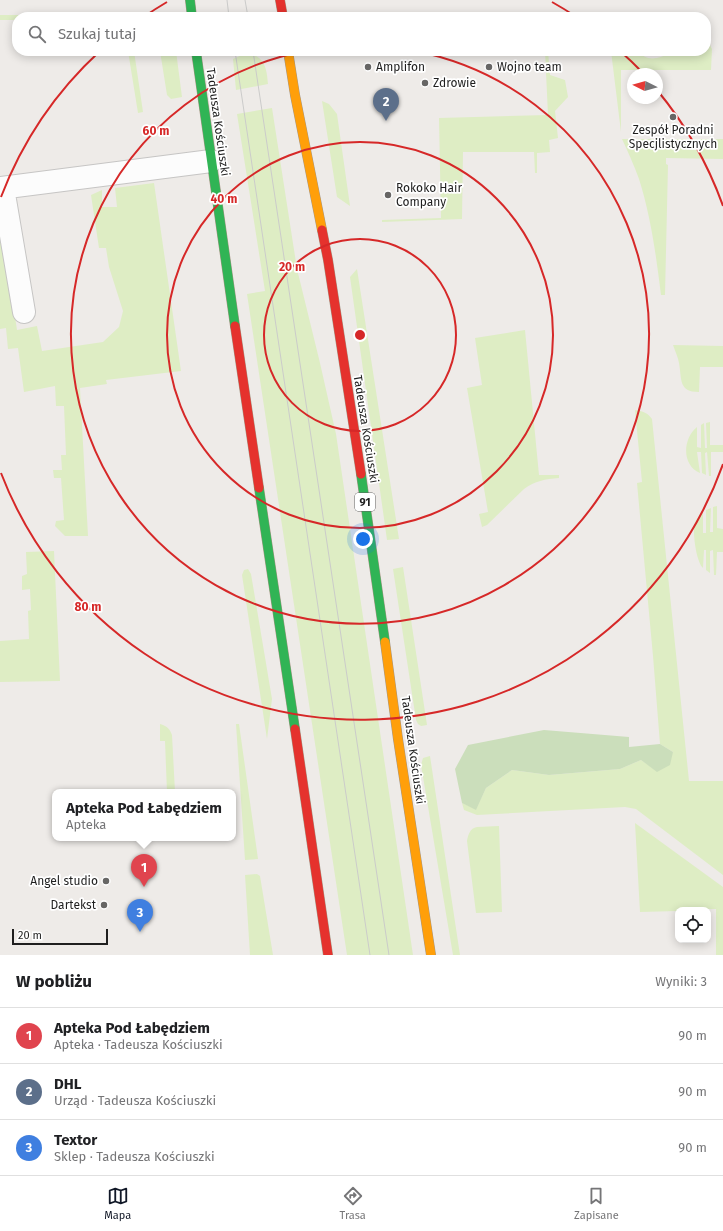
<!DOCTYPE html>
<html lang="pl">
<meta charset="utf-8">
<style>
:root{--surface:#fff;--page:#f6f6f6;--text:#202124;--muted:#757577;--line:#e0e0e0;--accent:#111827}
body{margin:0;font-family:"Fira Sans",sans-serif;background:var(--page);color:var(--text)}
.controls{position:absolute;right:12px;bottom:12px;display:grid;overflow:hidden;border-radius:8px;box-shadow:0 2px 10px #0003}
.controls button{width:36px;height:36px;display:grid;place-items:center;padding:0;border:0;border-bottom:1px solid var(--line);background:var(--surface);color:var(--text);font:20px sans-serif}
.compass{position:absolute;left:627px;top:68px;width:36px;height:36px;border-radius:50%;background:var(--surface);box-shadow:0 2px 10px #0003;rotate:275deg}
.scale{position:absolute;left:12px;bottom:10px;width:96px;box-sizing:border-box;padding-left:4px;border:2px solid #1f1f1f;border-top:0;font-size:11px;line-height:14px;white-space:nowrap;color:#1f1f1f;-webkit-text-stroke:3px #fff;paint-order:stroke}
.you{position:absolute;left:363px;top:539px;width:14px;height:14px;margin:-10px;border:3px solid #fff;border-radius:50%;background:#1a73e8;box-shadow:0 0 0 6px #1a73e833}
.badge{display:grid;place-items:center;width:26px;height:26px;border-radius:50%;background:var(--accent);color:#fff;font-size:13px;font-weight:700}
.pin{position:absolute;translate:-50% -33px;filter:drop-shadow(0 1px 2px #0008)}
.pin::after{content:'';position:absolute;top:21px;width:14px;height:12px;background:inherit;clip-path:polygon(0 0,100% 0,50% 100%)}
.popup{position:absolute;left:52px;top:789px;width:184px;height:52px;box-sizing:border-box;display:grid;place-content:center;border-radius:8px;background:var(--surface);filter:drop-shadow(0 1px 3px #0005);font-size:13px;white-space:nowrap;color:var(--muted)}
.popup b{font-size:15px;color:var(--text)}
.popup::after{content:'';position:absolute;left:50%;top:100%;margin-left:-8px;border:8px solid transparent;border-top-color:var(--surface)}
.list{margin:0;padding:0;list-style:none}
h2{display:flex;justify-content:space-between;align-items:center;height:52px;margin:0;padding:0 16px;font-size:17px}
h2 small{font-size:13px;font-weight:400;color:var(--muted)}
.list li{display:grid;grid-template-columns:26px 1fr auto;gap:12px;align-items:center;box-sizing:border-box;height:56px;padding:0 16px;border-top:1px solid var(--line)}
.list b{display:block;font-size:15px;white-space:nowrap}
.list p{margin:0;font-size:13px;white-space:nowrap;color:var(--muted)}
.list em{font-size:13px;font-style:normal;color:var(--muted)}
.icon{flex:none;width:22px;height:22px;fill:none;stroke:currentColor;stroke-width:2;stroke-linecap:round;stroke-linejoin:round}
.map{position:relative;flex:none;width:723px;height:955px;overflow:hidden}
.search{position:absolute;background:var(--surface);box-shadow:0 2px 10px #0003;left:12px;right:12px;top:12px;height:44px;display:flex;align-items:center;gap:10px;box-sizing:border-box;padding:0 14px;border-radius:16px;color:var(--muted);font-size:15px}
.sheet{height:220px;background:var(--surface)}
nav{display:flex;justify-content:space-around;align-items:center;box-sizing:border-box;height:56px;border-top:1px solid var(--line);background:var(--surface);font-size:11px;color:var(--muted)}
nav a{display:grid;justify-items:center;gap:2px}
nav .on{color:var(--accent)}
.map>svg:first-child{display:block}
</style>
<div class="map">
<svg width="723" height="955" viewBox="0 0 723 955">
<rect width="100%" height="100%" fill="#eeebe8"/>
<path fill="#deedc4" d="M 0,15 L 103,15 L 103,17 L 17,17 L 17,20 L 0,20 Z
M 706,42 L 710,45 L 712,49 L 711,70 L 621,70 L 621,132 L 611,51 L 638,51 C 648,63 659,58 671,53 L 673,51 L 706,51 Z
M 128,51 L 134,51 L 143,112 L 138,113 Z
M 160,51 L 176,51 L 182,97 L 171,99 L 167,95 Z
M 545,51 L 548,51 L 550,75 L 565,80 L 568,97 L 555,111 L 558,138 L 549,140 L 550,152 L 537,153 L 537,173 L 535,173 L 534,152 L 463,152 L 462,219 L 382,222 L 382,220 L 441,218 L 439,118 L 548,115 Z
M 244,54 C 264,53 267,68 268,84 L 236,90 L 233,59 Z
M 322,101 L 329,104 L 337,114 L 350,206 L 337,197 Z
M 272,108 L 297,269 L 320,363 L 336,434 L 413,955 L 347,955 L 247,294 L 265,291 L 237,114 Z
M 622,139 L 723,139 L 723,159 L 666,158 L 666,164 L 668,165 L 665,295 L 661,295 C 656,255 651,217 639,179 C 634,165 628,152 622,139 Z
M 154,183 L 181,371 L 106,380 L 107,384 L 80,388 L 88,536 L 65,536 L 55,526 L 56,521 L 64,520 L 61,478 L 54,478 L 53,470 L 62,470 L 61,455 L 66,455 L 64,406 L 56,406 L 55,386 L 24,392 L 18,348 L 8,349 L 6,328 L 0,329 L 0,216 L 17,330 L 37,326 L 42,351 L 103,342 L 119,327 L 123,311 L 109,267 L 106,248 L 99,248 L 91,195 L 102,190 L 102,207 L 117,207 L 115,188 Z
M 357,269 L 399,539 L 387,540 L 350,277 Z
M 525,330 L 539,475 L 559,475 L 559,478 C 545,479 535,481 524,489 L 487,525 L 482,527 L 479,514 L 488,512 L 467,388 L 482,385 L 475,338 Z
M 673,345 L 723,346 L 723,367 L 700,367 L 699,392 C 678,392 682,379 679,363 C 678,357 675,351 673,345 Z
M 635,410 C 643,411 648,413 652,419 L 689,781 L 723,781 L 723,875 L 636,809 L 625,807 L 477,815 L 464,810 L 462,803 L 476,809 L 486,788 L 512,770 L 549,775 L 620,769 L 641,760 L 657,771 L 673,752 L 660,744 L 653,656 L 637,483 L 642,482 Z
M 710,422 L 710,445 L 723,445 L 723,452 L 711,452 L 711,476 L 709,476 L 707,452 L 705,453 L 706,475 L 702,473 L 701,452 L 697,452 L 700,473 C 681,465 683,438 697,427 L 697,447 L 701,448 L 701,425 L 704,423 L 705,448 L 707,448 L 706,423 Z
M 717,506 L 717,528 L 723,529 L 723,552 L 717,552 L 716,575 L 714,575 L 713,550 L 710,551 L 710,573 L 706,570 L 706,550 L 704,550 L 703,568 C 696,561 692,531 695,522 C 697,518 700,515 703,512 L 703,533 L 706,533 L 706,510 L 711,508 L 710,532 L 713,532 L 713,507 Z
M 54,551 L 60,681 L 0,682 L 0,641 L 29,639 L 28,611 L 31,610 L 30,589 L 22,590 L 22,576 L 27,574 L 26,552 Z
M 403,567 L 427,725 L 421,726 L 418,724 L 416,720 L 393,569 Z
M 248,569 L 251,574 L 272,699 L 267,739 L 242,575 L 244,570 Z
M 160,724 C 167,726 170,729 172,735 L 175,792 L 167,792 L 165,741 L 160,741 Z
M 236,724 L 239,724 L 258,859 L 245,860 Z
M 430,756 L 460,955 L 453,955 L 421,765 L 423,758 Z
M 635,823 L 723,887 L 723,955 L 716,955 L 716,909 L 678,910 L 678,911 L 640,912 Z
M 499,826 L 502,912 L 476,913 L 467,841 C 468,835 470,828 477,827 Z
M 257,874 L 260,876 L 273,955 L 250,955 L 245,875 Z"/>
<path fill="#cbdebb" d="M 544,730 L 629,737 L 629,747 L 660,744 L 673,752 L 670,765 L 657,772 L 641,760 L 620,769 L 549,775 L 512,770 L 486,788 L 476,810 L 462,803 L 455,769 L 468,745 Z"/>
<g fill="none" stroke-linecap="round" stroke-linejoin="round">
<g stroke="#c6c5c4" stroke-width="24">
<path id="street" d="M 0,188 L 211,161
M 3,188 L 24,312"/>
</g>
<g stroke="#a59684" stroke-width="10">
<path id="fast" d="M 190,0 L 192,17
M 196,51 L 235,326
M 361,474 L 385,642
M 259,488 L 295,729"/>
</g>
<g stroke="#a59684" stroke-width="10">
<path id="slow" d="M 288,51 L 295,95 L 322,230
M 385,642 L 398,739 L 431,955"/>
</g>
<g stroke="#a59684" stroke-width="10">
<path id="jam" d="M 280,0 L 283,17
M 322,230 L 328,260 L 361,474
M 235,326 L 259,488
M 295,729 L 328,955"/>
</g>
<use href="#street" stroke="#fcfcfc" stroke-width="22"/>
<use href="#fast" stroke="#30b455" stroke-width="9"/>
<use href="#slow" stroke="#ff9f0a" stroke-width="9"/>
<use href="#jam" stroke="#e5322d" stroke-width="9"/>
<path stroke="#cbcbca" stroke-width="1" d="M 227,0 L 229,17
M 245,0 L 248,17
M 235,51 L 370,955
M 253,51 L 389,955"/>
</g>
<g fill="none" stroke="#d62828" stroke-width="2">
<circle cx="360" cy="335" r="96"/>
<circle cx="360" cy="335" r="193"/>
<path d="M415 51A289 289 0 1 1 305 51"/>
<path d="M723 464A385 385 0 0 1 1 473M1 197A385 385 0 0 1 100 51M145 16A385 385 0 0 1 167 2M552 2A385 385 0 0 1 575 16M620 51A385 385 0 0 1 642 72M657 90A385 385 0 0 1 723 206"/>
</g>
<g fill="#676665" stroke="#fff" stroke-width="1.5">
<circle cx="368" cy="67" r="4"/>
<circle cx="489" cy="67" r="4"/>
<circle cx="425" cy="83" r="4"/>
<circle cx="673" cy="117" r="4"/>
<circle cx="388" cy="195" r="4"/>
<circle cx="106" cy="881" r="4"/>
<circle cx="104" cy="905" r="4"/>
</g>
<g text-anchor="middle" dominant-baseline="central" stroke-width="3.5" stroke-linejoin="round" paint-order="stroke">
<rect fill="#fff" stroke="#626262" stroke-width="1" x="355" y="493" width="20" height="18" rx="3"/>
<g font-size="11" font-weight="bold" fill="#1f1f1f">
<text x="365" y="502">91</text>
</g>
<g font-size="12" fill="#1f1f1f" stroke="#fff" text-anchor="start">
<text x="376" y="67">Amplifon</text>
<text x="497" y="67">Wojno team</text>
<text x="433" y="83">Zdrowie</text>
<text x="673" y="130" text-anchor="middle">Zespół Poradni<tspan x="673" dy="14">Specjlistycznych</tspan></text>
<text x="396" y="188">Rokoko Hair<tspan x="396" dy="14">Company</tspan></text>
<text x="98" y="881" text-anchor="end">Angel studio</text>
<text x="96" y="905" text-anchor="end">Dartekst</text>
</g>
<g font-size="12" fill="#1f1f1f" stroke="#fff">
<text transform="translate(218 122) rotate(82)">Tadeusza Kościuszki</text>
<text transform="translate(366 429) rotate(81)">Tadeusza Kościuszki</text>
<text transform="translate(413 750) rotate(82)">Tadeusza Kościuszki</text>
</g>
</g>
<circle cx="360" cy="335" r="6" fill="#d62828" stroke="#fff" stroke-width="2"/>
<g font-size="12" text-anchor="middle" font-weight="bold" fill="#d62828" stroke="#fff" stroke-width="3.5" stroke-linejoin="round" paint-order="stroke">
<text x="156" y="135">60 m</text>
<text x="224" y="203">40 m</text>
<text x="292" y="271">20 m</text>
<text x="88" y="611">80 m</text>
</g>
</svg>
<div class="controls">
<button><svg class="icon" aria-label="locate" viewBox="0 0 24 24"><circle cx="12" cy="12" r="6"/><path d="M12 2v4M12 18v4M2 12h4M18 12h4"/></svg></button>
</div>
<svg class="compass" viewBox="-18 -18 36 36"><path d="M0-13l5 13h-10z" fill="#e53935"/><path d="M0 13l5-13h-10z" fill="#757577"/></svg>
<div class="scale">20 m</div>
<div class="you"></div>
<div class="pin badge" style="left:144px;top:887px;background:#e0444e">1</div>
<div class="popup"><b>Apteka Pod Łabędziem</b>Apteka</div>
<div class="pin badge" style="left:386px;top:121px;background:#5c6f8a">2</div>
<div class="pin badge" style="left:140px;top:932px;background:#3f7fe0">3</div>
<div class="search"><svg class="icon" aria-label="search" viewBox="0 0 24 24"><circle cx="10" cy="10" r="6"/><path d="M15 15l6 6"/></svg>Szukaj tutaj</div>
</div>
<section class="sheet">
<h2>W pobliżu<small>Wyniki: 3</small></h2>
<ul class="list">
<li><span class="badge" style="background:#e0444e">1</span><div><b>Apteka Pod Łabędziem</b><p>Apteka · Tadeusza Kościuszki</p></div><em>90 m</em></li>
<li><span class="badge" style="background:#5c6f8a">2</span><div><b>DHL</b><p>Urząd · Tadeusza Kościuszki</p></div><em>90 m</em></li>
<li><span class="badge" style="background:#3f7fe0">3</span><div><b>Textor</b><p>Sklep · Tadeusza Kościuszki</p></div><em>90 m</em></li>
</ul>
</section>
<nav>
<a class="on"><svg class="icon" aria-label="map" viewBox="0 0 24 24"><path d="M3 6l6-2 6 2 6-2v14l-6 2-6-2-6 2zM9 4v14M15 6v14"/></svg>Mapa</a>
<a><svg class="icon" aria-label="directions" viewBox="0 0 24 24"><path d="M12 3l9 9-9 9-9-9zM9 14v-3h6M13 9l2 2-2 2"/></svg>Trasa</a>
<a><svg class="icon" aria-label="saved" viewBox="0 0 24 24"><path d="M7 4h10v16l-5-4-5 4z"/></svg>Zapisane</a>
</nav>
